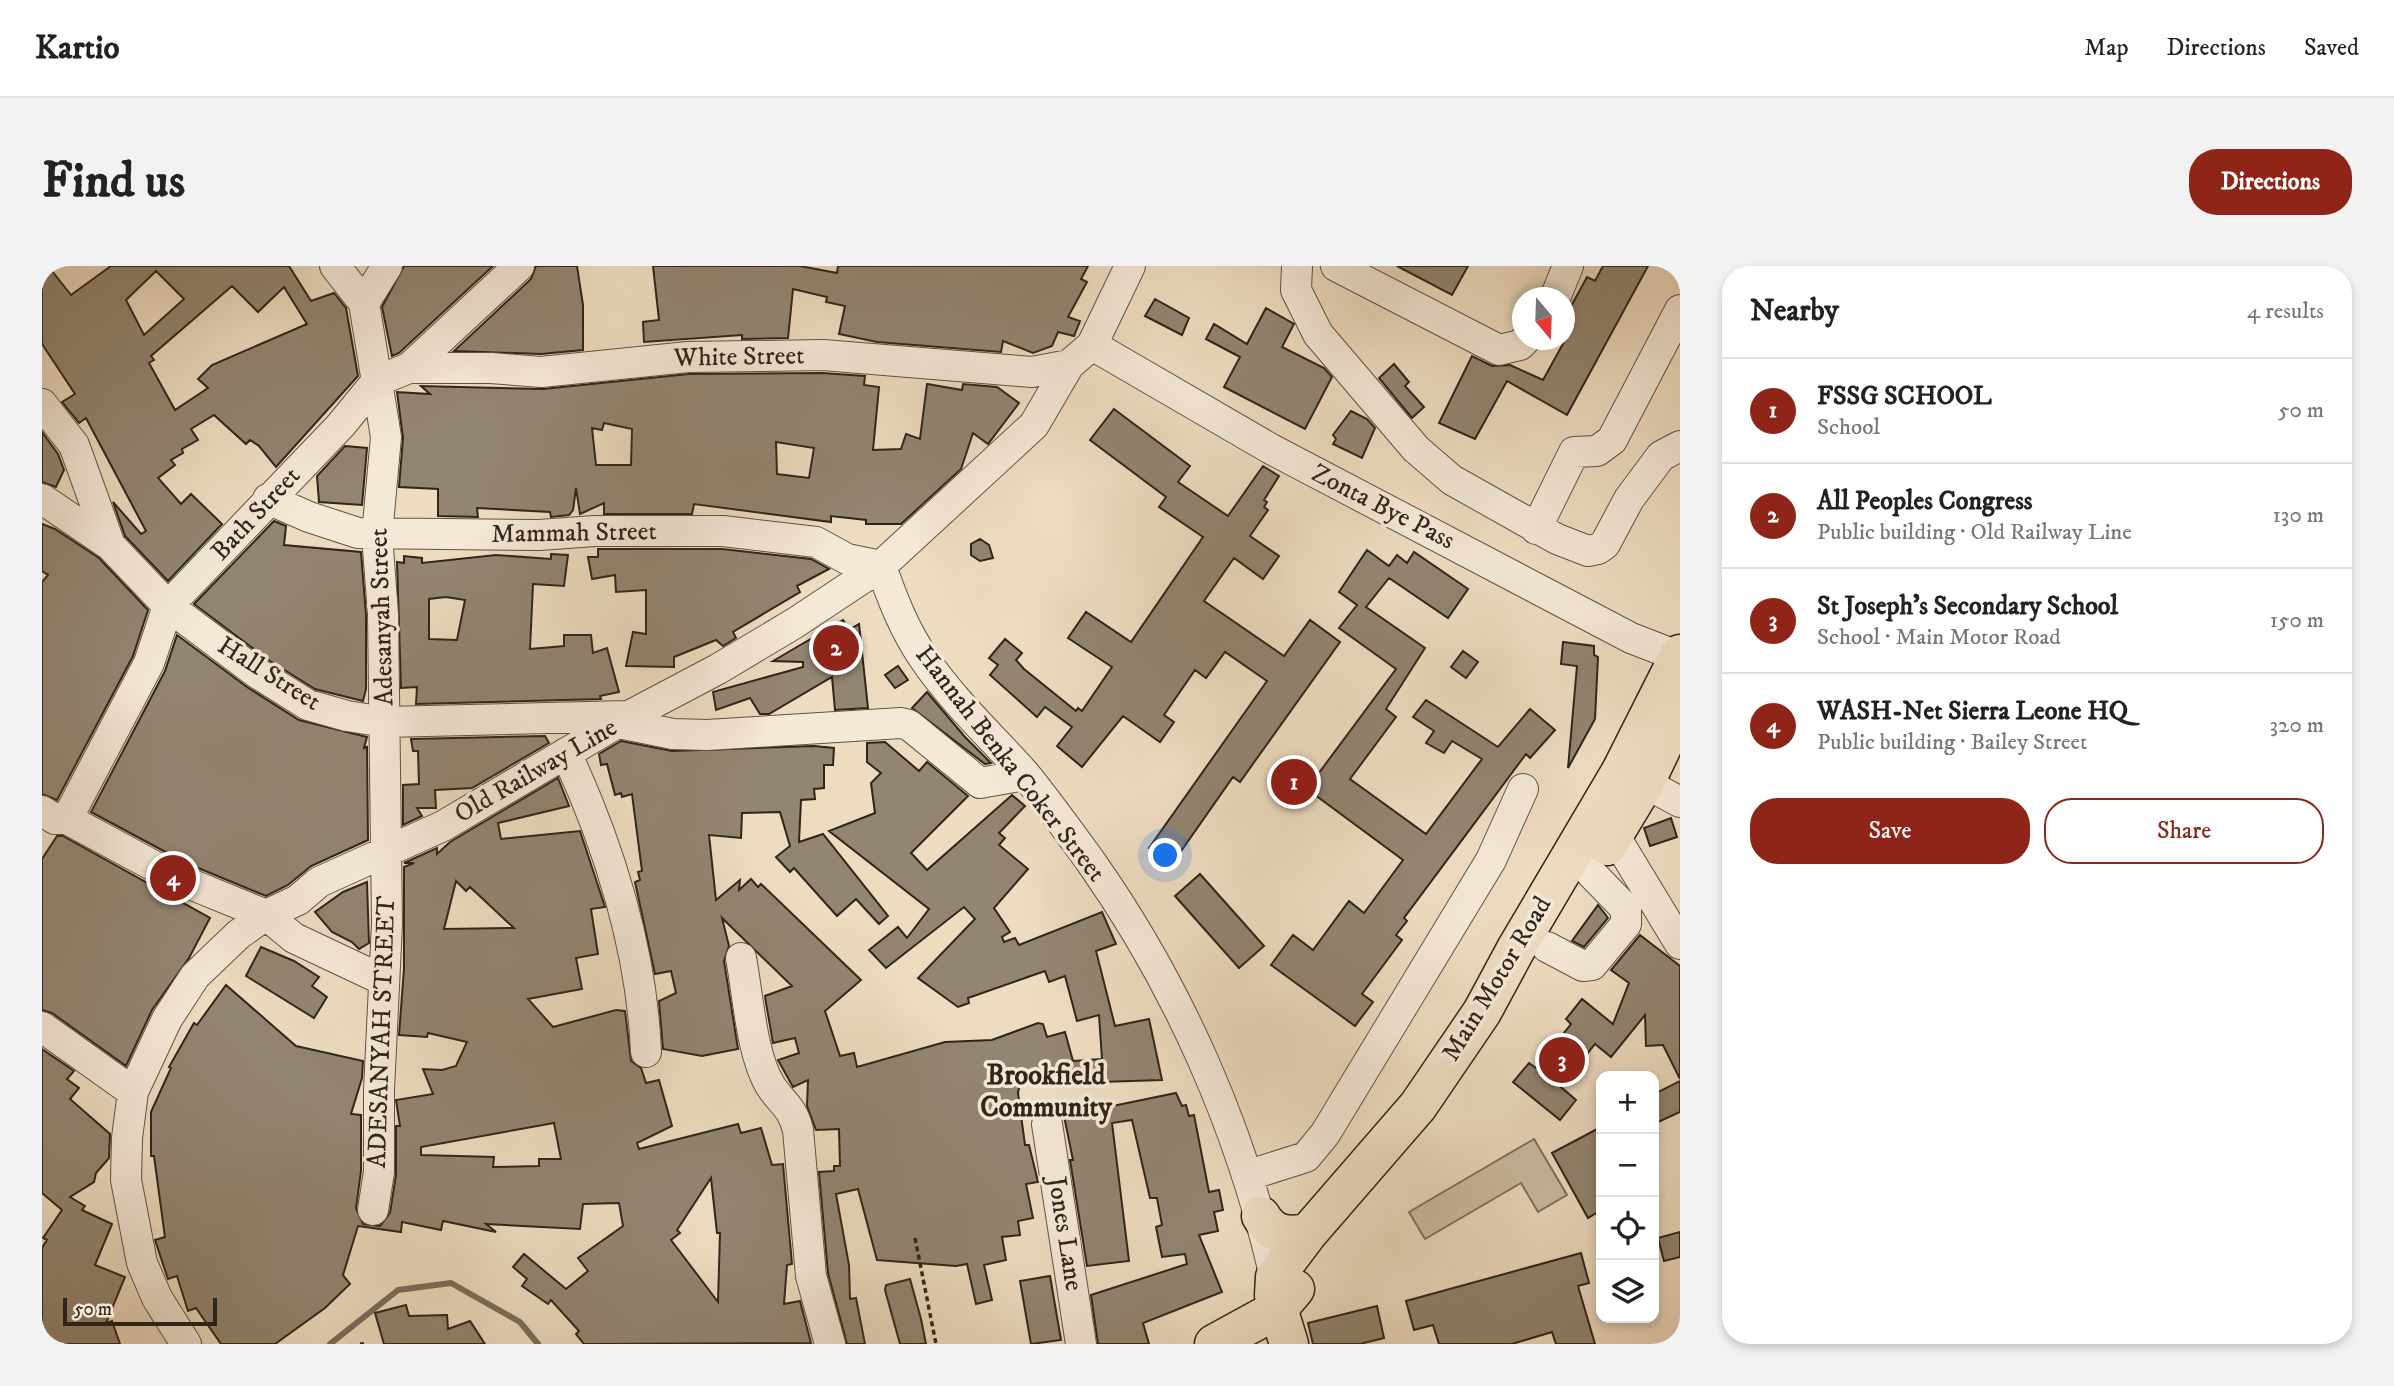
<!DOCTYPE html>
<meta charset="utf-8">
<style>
:root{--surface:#fff;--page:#f2f2f2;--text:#222;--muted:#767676;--line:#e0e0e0;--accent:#8f2418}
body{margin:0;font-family:"IM FELL DW Pica",serif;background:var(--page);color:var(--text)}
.controls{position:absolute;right:21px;bottom:21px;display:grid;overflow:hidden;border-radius:14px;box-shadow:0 4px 10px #0003}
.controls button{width:63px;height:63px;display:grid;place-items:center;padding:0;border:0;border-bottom:2px solid var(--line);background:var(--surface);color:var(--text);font:35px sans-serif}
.compass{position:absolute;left:1470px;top:21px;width:63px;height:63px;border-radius:50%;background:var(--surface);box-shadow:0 4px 10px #0003;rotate:161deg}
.scale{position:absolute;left:21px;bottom:18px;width:154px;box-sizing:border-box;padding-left:7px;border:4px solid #2f261a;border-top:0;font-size:19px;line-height:24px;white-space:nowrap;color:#2f261a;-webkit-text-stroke:5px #f4e8d7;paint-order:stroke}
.you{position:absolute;left:1124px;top:590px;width:24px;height:24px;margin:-18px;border:5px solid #fff;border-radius:50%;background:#1a73e8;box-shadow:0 0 0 10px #1a73e833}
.badge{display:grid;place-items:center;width:46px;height:46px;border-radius:50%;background:var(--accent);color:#fff;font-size:23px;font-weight:700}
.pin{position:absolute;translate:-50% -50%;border:4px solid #fff;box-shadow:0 2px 7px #0006}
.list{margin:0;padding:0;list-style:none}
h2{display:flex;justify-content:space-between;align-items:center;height:91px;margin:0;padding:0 28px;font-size:30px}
h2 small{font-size:23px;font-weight:400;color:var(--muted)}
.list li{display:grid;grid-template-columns:46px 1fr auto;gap:21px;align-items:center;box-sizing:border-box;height:105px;padding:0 28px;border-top:2px solid var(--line)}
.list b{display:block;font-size:26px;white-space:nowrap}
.list p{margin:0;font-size:23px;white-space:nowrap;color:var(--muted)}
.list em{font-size:23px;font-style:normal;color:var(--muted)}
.actions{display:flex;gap:14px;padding:21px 28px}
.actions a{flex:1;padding:16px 0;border:2px solid var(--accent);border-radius:28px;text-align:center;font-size:24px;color:var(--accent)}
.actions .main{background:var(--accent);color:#fff}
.icon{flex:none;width:38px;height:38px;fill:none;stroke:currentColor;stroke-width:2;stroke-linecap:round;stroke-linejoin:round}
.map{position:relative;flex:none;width:1638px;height:1078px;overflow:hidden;border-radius:28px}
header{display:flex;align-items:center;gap:42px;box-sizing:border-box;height:98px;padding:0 35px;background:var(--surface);border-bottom:2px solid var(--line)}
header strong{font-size:33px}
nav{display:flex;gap:38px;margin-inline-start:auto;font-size:24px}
.intro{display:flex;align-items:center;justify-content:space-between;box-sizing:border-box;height:168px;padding:0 42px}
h1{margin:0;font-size:49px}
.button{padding:18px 32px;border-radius:28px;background:var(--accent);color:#fff;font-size:24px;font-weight:700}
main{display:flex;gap:42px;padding:0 42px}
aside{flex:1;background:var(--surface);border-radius:28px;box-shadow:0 4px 10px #0003}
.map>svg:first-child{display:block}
</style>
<header>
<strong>Kartio</strong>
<nav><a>Map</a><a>Directions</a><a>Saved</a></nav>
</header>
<div class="intro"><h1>Find us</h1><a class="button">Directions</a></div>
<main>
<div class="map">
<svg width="1638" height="1078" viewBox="0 0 1638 1078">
<rect width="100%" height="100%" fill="#eedcc1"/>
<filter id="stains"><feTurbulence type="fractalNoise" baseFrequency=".00286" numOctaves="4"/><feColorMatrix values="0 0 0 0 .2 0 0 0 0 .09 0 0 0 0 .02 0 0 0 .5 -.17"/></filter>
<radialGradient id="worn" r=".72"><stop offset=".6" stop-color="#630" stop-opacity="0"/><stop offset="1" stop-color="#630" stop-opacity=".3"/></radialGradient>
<path fill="#cebda5" stroke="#7e7260" stroke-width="2" d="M 1492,873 L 1525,929 L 1496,946 L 1479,917 L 1383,973 L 1367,946 Z"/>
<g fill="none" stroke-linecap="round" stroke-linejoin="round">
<path stroke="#7b6e5c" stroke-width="6" d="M 288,1078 L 356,1024 L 409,1017 L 478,1056 L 496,1078"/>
</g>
<path fill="#928571" stroke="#2f261a" stroke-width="2" fill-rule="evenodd" d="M 0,0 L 6,0 L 29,29 L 69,0 L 247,0 L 269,35 L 292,27 L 304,42 L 316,110 L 234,201 L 217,180 L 208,174 L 204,178 L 172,149 L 149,163 L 156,174 L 140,183 L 141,187 L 129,194 L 133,199 L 116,212 L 139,238 L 149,228 L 180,258 L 126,315 L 83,270 L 71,236 L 99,268 L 104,265 L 44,152 L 37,157 L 20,136 L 33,128 L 0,78 ZM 114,5 L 142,33 L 102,69 L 84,34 ZM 190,20 L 216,46 L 242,21 L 265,58 L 170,99 L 156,113 L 166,122 L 133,144 L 107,97 L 112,94 L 109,90 Z
M 362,0 L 451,0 L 357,87 L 350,90 L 340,41 Z
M 494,0 L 535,0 L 541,39 L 541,84 L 499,88 L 412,85 L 489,13 Z
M 611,0 L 758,0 L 795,7 L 796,0 L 1046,0 L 1039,13 L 1045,16 L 1026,51 L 1038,55 L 1032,70 L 1016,66 L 1010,80 L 991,87 L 961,75 L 959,86 L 835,76 L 797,68 L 803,40 L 784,36 L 785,31 L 751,23 L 746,72 L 700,73 L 700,69 L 602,76 L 601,56 L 617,54 Z
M 1355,0 L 1426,0 L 1410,29 Z
M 1561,0 L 1606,0 L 1525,149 L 1465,115 L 1433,173 L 1397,157 L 1430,90 L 1450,100 L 1468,99 L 1501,114 L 1532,58 L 1522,53 L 1545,11 L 1553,15 Z
M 1113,33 L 1147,52 L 1140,69 L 1103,50 Z
M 1224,42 L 1252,58 L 1240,81 L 1282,102 L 1290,111 L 1263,163 L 1182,121 L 1198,91 L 1164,73 L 1172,58 L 1205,78 Z
M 1352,98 L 1367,116 L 1363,120 L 1382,141 L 1370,152 L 1337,112 Z
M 780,107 L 823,110 L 822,119 L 837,121 L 831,184 L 859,183 L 864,168 L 878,173 L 885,118 L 920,124 L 921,118 L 955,121 L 977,137 L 946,178 L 931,167 L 919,203 L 859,258 L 824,258 L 824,254 L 789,250 L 789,256 L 652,238 L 650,248 L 562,248 L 562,237 L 538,248 L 534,222 L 531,244 L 527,249 L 509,251 L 508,246 L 435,242 L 436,251 L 396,250 L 396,223 L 357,221 L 361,172 L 355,126 L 388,128 L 379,120 L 501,123 L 647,108 ZM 562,157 L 590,163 L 589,199 L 554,199 L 550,162 L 560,164 ZM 734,176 L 772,182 L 767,212 L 735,208 Z
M 1072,143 L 1148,200 L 1136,216 L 1186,250 L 1221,200 L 1237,210 L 1222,234 L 1225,236 L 1222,241 L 1226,244 L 1208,270 L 1237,290 L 1221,313 L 1192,292 L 1162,335 L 1242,390 L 1268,354 L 1298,376 L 1198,516 L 1191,511 L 1130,598 L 1107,582 L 1225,415 L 1183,386 L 1164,412 L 1153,404 L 1122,449 L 1132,456 L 1118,476 L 1081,450 L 1040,501 L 1015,480 L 1030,461 L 1003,441 L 995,451 L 948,409 L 956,399 L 947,392 L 963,373 L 980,387 L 974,394 L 982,403 L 1034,445 L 1036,442 L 1040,445 L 1070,401 L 1026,372 L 1044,346 L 1089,376 L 1161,271 L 1117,241 L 1124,231 L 1048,174 Z
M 1309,145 L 1325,153 L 1333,162 L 1320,192 L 1291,178 L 1294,173 L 1291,169 Z
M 0,166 L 16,188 L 22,204 L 14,221 L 0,216 Z
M 303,180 L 325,182 L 320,239 L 277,236 L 275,210 Z
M 232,255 L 244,260 L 242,279 L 319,286 L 324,349 L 324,423 L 321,435 L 273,423 L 225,393 L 152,338 Z
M 0,258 L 13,263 L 57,292 L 106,344 L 91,390 L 15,534 L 0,528 L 0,316 L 6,309 L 0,305 Z
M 938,273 L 947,279 L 951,292 L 938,295 L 929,289 L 929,278 Z
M 556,283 L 680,283 L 769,293 L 787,303 L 755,320 L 758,326 L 691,366 L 694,372 L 681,380 L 674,374 L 632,391 L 632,401 L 584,400 L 591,366 L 604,368 L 604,324 L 574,326 L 573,309 L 550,313 L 546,291 L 556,291 Z
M 1325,284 L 1347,300 L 1355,289 L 1365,297 L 1372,286 L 1426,323 L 1406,352 L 1347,312 L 1324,341 L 1383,382 L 1344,443 L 1354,451 L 1308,513 L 1384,568 L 1440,493 L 1410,475 L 1402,487 L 1384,477 L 1392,465 L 1371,451 L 1384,434 L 1456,481 L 1488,443 L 1513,464 L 1488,492 L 1484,488 L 1362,652 L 1365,655 L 1354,669 L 1360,674 L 1320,728 L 1331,736 L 1313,760 L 1229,699 L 1251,669 L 1271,684 L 1307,635 L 1322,647 L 1361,594 L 1265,523 L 1354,403 L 1297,362 L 1315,339 L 1297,326 Z
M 509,288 L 526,289 L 522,320 L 491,318 L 488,383 L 522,380 L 522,369 L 549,369 L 551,387 L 565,382 L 577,426 L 558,430 L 559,433 L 374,438 L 375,421 L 359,422 L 355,296 L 362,297 L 362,290 L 380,292 L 380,297 L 454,289 L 509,293 ZM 404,331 L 423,334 L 415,374 L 387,373 L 387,333 Z
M 801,354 L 807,364 L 817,358 L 826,442 L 793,444 L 790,411 L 727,448 L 718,448 L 708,432 L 674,444 L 671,426 L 761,401 L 761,396 L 731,395 Z
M 135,369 L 205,421 L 257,454 L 325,471 L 322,482 L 325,481 L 326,574 L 269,600 L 246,619 L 224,630 L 144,597 L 49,546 L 123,405 Z
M 1521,376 L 1552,380 L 1552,389 L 1556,391 L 1553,453 L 1526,502 L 1535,400 L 1519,398 Z
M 1421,385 L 1436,396 L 1424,412 L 1409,401 Z
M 856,400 L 866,414 L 853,422 L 843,409 Z
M 885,426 L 923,471 L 949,497 L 943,498 L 870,442 Z
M 503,470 L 507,477 L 430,522 L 393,524 L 394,542 L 375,542 L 380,550 L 361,559 L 361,519 L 377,518 L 376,485 L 371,485 L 369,473 Z
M 579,475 L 630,485 L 772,480 L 792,482 L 791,499 L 782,499 L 782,522 L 772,523 L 773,533 L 759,534 L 757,576 L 781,568 L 846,650 L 837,658 L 814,633 L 795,650 L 752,602 L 748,606 L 734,591 L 748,580 L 738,546 L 700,547 L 699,572 L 667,569 L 674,634 L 698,614 L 697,624 L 709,613 L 716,621 L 719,618 L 819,714 L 783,745 L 798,790 L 812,787 L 815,801 L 903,776 L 950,774 L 996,757 L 1001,758 L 1005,771 L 1023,766 L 1031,795 L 1060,793 L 1057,749 L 1035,755 L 1023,710 L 1007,716 L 1003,705 L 926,732 L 927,737 L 916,741 L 876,712 L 933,653 L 922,641 L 844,702 L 827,684 L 856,661 L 865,672 L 887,643 L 787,565 L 833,547 L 829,517 L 839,507 L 825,496 L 825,477 L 843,476 L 877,505 L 885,496 L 926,530 L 869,587 L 885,604 L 970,529 L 983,540 L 957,567 L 963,572 L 957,579 L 986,603 L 952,642 L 968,666 L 960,671 L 962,676 L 973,672 L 977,679 L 1060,646 L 1074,678 L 1054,685 L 1073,760 L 1107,753 L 1120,814 L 1027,817 L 1012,808 L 978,817 L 976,827 L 983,879 L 987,879 L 996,916 L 984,918 L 991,952 L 976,955 L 978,969 L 960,971 L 964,994 L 942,999 L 950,1034 L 934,1038 L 925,998 L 914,1000 L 835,994 L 816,923 L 794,928 L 807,999 L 808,1033 L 814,1032 L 823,1078 L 805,1078 L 786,1007 L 777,906 L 792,905 L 792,900 L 798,900 L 797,863 L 774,864 L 765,840 L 766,814 L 751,821 L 736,794 L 757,787 L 753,772 L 731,777 L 724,737 L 723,730 L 750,720 L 680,652 L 687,680 L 682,695 L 696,783 L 660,790 L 621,783 L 617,735 L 634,727 L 629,705 L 613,708 L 593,616 L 598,614 L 596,606 L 600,605 L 590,528 L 580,531 L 579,527 L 573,529 L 565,498 L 559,499 L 557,488 Z
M 516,512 L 527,540 L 456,557 L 459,573 L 538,565 L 563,641 L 549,643 L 556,688 L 534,692 L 540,723 L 486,733 L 511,761 L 574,744 L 583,745 L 589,795 L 599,802 L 604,817 L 617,814 L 630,860 L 595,877 L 597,883 L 696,858 L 699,867 L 719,862 L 730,899 L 741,898 L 750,998 L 745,999 L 742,1038 L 758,1035 L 769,1077 L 542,1078 L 534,1068 L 537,1065 L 509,1034 L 506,1038 L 480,1020 L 485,1013 L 471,1001 L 482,988 L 524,1023 L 546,1005 L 536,992 L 581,960 L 577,937 L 541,938 L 538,963 L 444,958 L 454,966 L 401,955 L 399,964 L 360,956 L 359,966 L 316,960 L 301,1009 L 308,1018 L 283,1042 L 233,1078 L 179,1078 L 154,1042 L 146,1045 L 135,1010 L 126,1013 L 113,974 L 123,971 L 112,890 L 109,890 L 109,846 L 129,802 L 127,801 L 152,757 L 155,759 L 184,719 L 254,780 L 321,795 L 320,812 L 309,848 L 319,849 L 319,905 L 314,942 L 321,958 L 338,960 L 348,947 L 354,909 L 354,860 L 358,860 L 354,834 L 391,828 L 381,803 L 400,804 L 414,800 L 425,776 L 386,767 L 385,771 L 357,769 L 362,703 L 362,601 L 372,597 L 362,597 L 395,582 L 395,588 L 408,576 ZM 414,615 L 424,625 L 428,621 L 472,662 L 402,663 ZM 512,857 L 519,893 L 497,893 L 497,900 L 451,901 L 452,891 L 379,889 L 379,881 ZM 669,912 L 675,967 L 678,967 L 676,1036 L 629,974 L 638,967 L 635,964 Z
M 1629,552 L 1635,571 L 1608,580 L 1602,562 Z
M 15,570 L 21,570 L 168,652 L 147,692 L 110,744 L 84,800 L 10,747 L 0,744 L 0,593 Z
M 1158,608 L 1222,680 L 1197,702 L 1133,630 Z
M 325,616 L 327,677 L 317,683 L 310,676 L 290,666 L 273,646 L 301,626 Z
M 1556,639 L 1566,652 L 1542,681 L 1530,675 Z
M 1598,669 L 1638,700 L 1638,813 L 1621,779 L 1604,780 L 1603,749 L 1569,791 L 1553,778 L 1519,821 L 1534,834 L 1518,854 L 1471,816 L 1487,797 L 1494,802 L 1529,758 L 1524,753 L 1540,733 L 1571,758 L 1587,717 L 1569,704 Z
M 219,681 L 252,695 L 277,711 L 270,720 L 285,731 L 272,752 L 204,710 Z
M 0,783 L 32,805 L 25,813 L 37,822 L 28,833 L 68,868 L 67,892 L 54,907 L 52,916 L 28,931 L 43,940 L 40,944 L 70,958 L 53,999 L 83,1011 L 64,1057 L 70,1055 L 78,1078 L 0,1078 L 0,982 L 5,974 L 1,972 L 20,944 L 0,927 Z
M 1638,815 L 1638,846 L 1612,858 L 1612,828 Z
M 1134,827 L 1140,840 L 1144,839 L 1147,850 L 1152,849 L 1167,926 L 1177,924 L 1181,944 L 1172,946 L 1176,965 L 1157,969 L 1180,1026 L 1101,1057 L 1107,1078 L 1056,1078 L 1049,1029 L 1145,998 L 1143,988 L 1120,991 L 1114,961 L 1120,959 L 1115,932 L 1108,932 L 1090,854 L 1070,857 L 1087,995 L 1045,1000 L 1028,894 L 1031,894 L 1022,850 Z
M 1559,861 L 1559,944 L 1546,952 L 1510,887 Z
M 1638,966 L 1638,991 L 1622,995 L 1616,972 Z
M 1539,987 L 1547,1017 L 1536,1020 L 1553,1078 L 1514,1078 L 1510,1066 L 1470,1078 L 1397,1078 L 1391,1059 L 1372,1064 L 1364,1035 Z
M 1008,1010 L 1019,1074 L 989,1078 L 978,1015 Z
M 868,1013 L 879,1053 L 884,1078 L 858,1078 L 843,1024 L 844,1019 Z
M 364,1039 L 367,1050 L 405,1049 L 406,1063 L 428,1055 L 443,1078 L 342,1078 L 333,1047 Z
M 1335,1040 L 1342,1072 L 1318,1078 L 1271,1078 L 1266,1057 Z"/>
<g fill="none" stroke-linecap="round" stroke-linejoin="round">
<g stroke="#5f5444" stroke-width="32">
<path id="minor" d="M 293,0 L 322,37 L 344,171 L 335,269 L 341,348 L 345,658 L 337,824 L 337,906 L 331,944
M 1255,0 L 1254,24 L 1276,68 L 1374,183 L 1410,214 L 1515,273 L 1546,285 L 1556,283 L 1563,278 L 1587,233 L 1619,190 L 1638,180
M 1294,0 L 1457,84 L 1478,79 L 1483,74
M 1513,32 L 1526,0
M 322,37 L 345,0
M 1050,79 L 1229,183 L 1589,372 L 1638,391
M 367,102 L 449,102 L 499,106 L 646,91 L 781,89 L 990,106 L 1027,99
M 0,138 L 32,179 L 68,279
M 0,233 L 68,279 L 126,340 L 215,407 L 266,439 L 305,450 L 343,456 L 584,450
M 226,233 L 267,251 L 316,267 L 497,269 L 553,265 L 681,265 L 774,276 L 805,293 L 839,300 C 850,332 862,363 881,391 C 910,434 947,468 982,507 C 1005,535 1028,567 1049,596 C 1137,721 1199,863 1233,1011
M 1494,263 L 1532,186 L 1555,185 L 1570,174 L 1638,44
M 577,457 L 631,468 L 665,469 L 859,457 L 867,459 L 938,517 L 983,509
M 524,487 C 567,579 600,685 604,786
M 1586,508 L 1638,536
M 0,545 L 13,553 L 25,553 L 136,613 L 224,649 L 252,672 L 341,714
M 25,553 L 107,397 L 126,340 L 299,159 L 335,115 L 367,102 L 477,0
M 1572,569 L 1638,678
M 1505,681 L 1541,700 L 1550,699 L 1584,658 L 1584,643 L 1549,607
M 699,692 C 706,728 709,787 728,819 C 740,838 750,840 756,864 L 769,1010 L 788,1078
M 0,761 L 91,826
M 1005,858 L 1039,1078
M 1207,909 L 1264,891 L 1283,868 L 1449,594 L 1481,523
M 144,1078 L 115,1032 L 100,997 L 84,914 L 85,872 L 91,826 L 125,753 L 153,710 L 197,668 L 224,649 L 256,634 L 277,616 L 401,560 L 587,450 L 676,403 L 753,357 L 839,300 L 992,159 L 1027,99 L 1050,79 L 1088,0"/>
</g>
<g stroke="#2f261a" stroke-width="41">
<path id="major" d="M 1565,580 L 1603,517 L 1638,443
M 1219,950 C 1230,969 1245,971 1266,967
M 1172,1078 L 1236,1043 L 1253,1023
M 1247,1078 L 1232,1029 L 1233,1011 L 1266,967 L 1376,840 L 1440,746 L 1474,683 L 1579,505 L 1638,388"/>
</g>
<path stroke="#2f261a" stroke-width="3.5" stroke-dasharray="5 3.5" stroke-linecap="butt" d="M 873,972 L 894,1078
M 318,1078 L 322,1078"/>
<use href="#minor" stroke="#f4e8d7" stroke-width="30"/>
<use href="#major" stroke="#eedcc1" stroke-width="38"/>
</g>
<g text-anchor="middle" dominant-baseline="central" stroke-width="7" stroke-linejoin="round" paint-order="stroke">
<g font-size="26" fill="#2f261a" stroke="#f4e8d7">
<text transform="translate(697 91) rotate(-1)">White Street</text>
<text transform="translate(1341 241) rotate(27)">Zonta Bye Pass</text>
<text transform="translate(214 248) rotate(-47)">Bath Street</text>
<text transform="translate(532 267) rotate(-1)">Mammah Street</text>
<text transform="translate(340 351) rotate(-92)">Adesanyah Street</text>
<text transform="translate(227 408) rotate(32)">Hall Street</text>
<text transform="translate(968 498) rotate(52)">Hannah Benka Coker Street</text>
<text transform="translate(494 505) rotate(-30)">Old Railway Line</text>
<text transform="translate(1455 713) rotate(-59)">Main Motor Road</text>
<text transform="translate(340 766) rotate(-88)">ADESANYAH STREET</text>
<text transform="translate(1023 968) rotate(81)">Jones Lane</text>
</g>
<g font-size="28" font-weight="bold" fill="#2f261a" stroke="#f4e8d7">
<text x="1004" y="809">Brookfield<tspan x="1004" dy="32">Community</tspan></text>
</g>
</g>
<rect width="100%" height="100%" filter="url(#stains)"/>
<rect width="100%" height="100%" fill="url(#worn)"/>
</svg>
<div class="controls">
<button>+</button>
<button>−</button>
<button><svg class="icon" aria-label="locate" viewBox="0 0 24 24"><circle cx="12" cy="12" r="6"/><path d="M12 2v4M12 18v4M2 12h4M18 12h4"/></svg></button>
<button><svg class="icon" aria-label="layers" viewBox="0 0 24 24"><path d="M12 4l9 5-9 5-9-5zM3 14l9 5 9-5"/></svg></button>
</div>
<svg class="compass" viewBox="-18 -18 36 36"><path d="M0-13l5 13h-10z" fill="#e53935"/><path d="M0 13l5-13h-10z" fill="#767676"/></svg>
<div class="scale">50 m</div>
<div class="you"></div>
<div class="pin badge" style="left:1252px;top:516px">1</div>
<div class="pin badge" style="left:794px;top:382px">2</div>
<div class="pin badge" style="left:1520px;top:794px">3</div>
<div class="pin badge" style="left:131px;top:612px">4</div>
</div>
<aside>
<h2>Nearby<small>4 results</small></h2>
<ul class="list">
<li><span class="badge">1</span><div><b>FSSG SCHOOL</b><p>School</p></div><em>50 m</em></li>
<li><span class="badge">2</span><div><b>All Peoples Congress</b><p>Public building · Old Railway Line</p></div><em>130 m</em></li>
<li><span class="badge">3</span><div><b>St Joseph's Secondary School</b><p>School · Main Motor Road</p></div><em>150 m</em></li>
<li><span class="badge">4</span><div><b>WASH-Net Sierra Leone HQ</b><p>Public building · Bailey Street</p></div><em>320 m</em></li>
</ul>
<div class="actions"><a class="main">Save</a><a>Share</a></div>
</aside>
</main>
